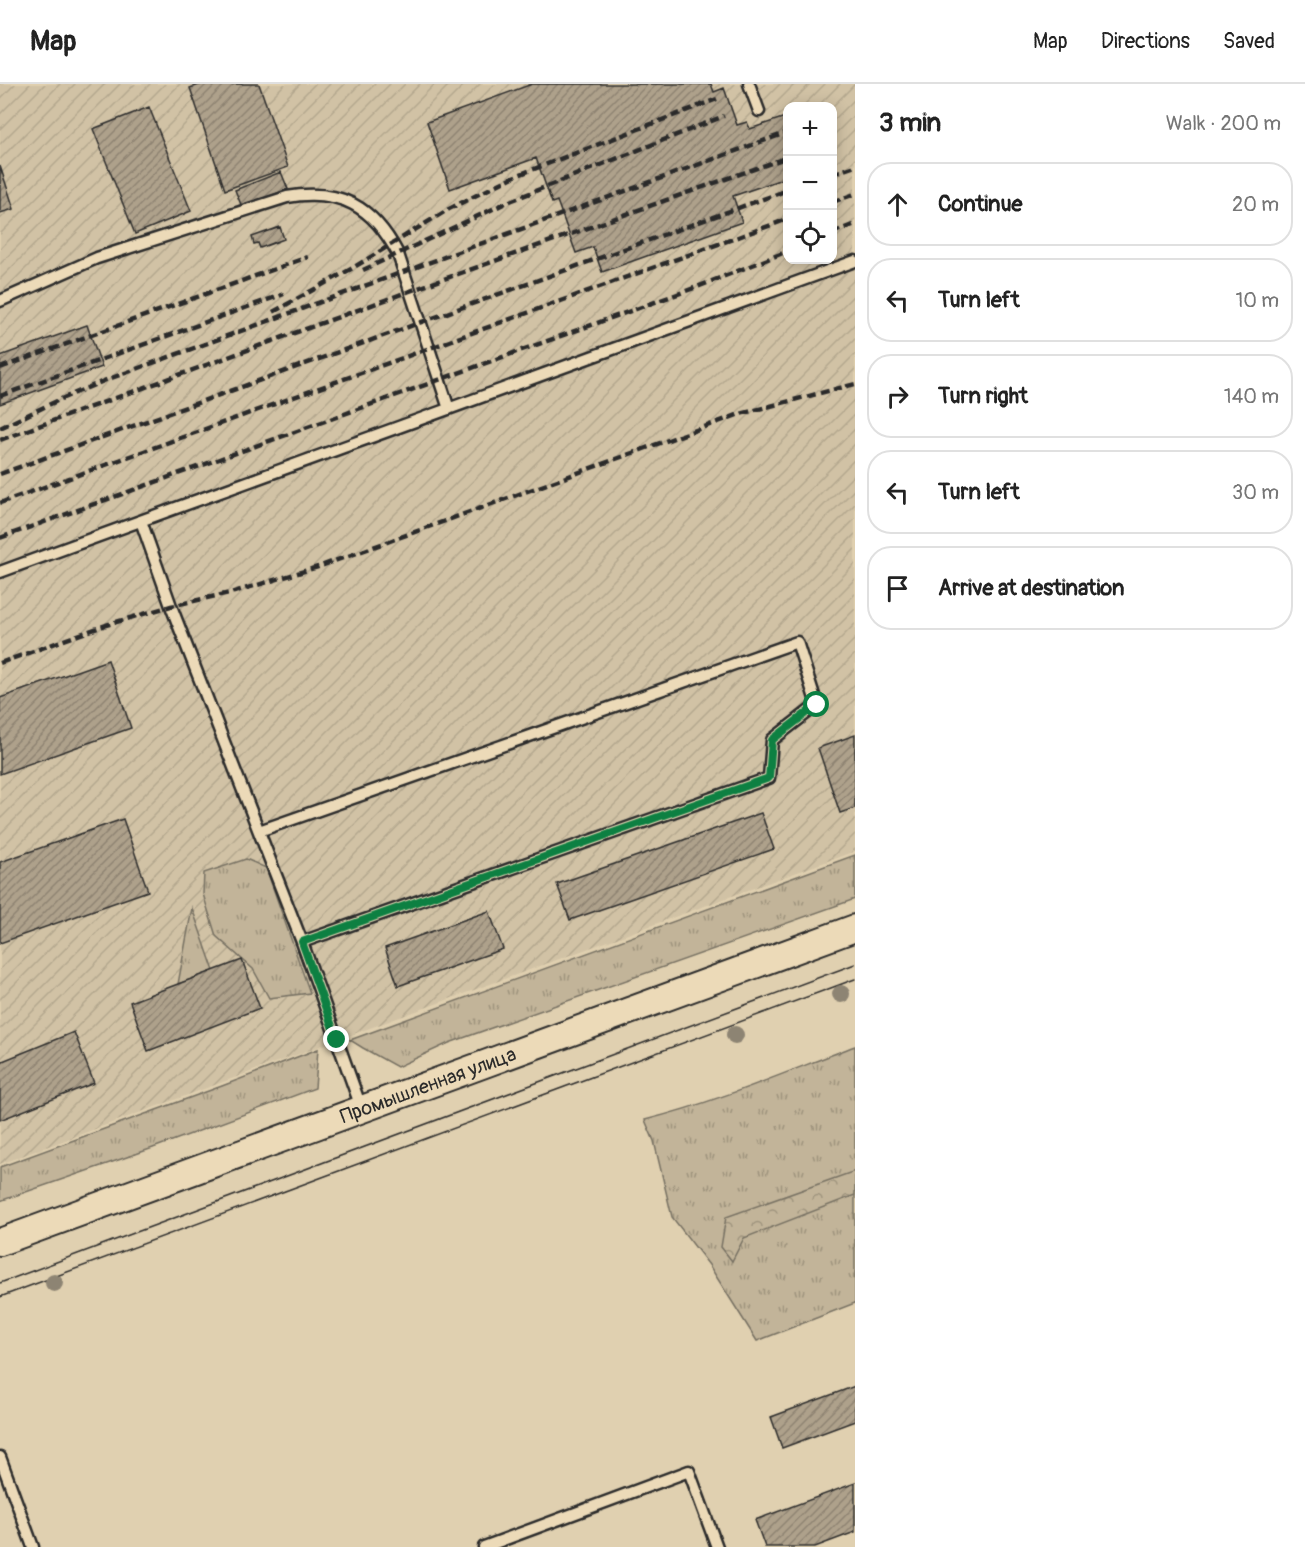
<!DOCTYPE html>
<meta charset="utf-8">
<style>
:root{--surface:#fff;--page:#f2f2f2;--text:#222;--muted:#767676;--line:#e0e0e0}
body{margin:0;font-family:Pangolin,sans-serif;background:var(--page);color:var(--text)}
.controls{position:absolute;right:18px;top:18px;display:grid;overflow:hidden;border-radius:12px;box-shadow:0 3px 15px #0003}
.controls button{width:54px;height:54px;display:grid;place-items:center;padding:0;border:0;border-bottom:2px solid var(--line);background:var(--surface);color:var(--text);font:30px sans-serif}
.stop{position:absolute;width:18px;height:18px;margin:-14px;border:4px solid #0b8043;border-radius:50%;background:#fff}
.stop.end{background:#0b8043;border-color:#fff;box-shadow:0 2px 6px #0008}
.list{margin:0;padding:0;list-style:none}
h2{display:flex;justify-content:space-between;align-items:center;height:78px;margin:0;padding:0 24px;font-size:26px}
h2 small{font-size:20px;font-weight:400;color:var(--muted)}
.list li{display:grid;grid-template-columns:39px 1fr auto;gap:18px;align-items:center;box-sizing:border-box;height:84px;margin:0 12px 12px;padding:0 12px;border:2px solid var(--line);border-radius:24px}
.list b{display:block;font-size:22px;white-space:nowrap}
.list em{font-size:20px;font-style:normal;color:var(--muted)}
.icon{flex:none;width:33px;height:33px;fill:none;stroke:currentColor;stroke-width:2;stroke-linecap:round;stroke-linejoin:round}
.map{position:relative;flex:none;width:855px;height:1463px;overflow:hidden}
header{display:flex;align-items:center;gap:36px;box-sizing:border-box;height:84px;padding:0 30px;background:var(--surface);border-bottom:2px solid var(--line)}
header strong{font-size:28px}
nav{display:flex;gap:33px;margin-inline-start:auto;font-size:21px}
main{display:flex}
aside{flex:1;background:var(--surface)}
.map>svg:first-child{display:block}
</style>
<header>
<strong>Map</strong>
<nav><a>Map</a><a>Directions</a><a>Saved</a></nav>
</header>
<main>
<div class="map">
<svg width="855" height="1463" viewBox="0 0 855 1463">
<defs>
<pattern id="industrial-furrows" width="10" height="10" patternUnits="userSpaceOnUse" patternTransform="scale(1.5)"><rect width="10" height="10" fill="#d1c2a5"/><path d="M-1 1l2-2M0 10L10 0M9 11l2-2" fill="none" stroke="#b4a78e"/></pattern>
<pattern id="grass-tufts" width="24" height="20" patternUnits="userSpaceOnUse" patternTransform="scale(1.5)"><rect width="24" height="20" fill="#c2b499"/><path d="M3 7l-1-3M5 7V3M7 7l1-3M15 17l-1-3M17 17v-4M19 17l1-3" fill="none" stroke="#9e937d"/></pattern>
<pattern id="forest-crowns" width="20" height="18" patternUnits="userSpaceOnUse" patternTransform="scale(1.5)"><rect width="20" height="18" fill="#c2b499"/><path d="M2 6a3 3 0 1 1 6 0M12 15a3 3 0 1 1 6 0" fill="none" stroke="#9e937d"/></pattern>
<pattern id="building-hatch" width="6" height="6" patternUnits="userSpaceOnUse" patternTransform="scale(1.5)"><rect width="6" height="6" fill="#aea18b"/><path d="M-1 1l2-2M0 6l6-6M5 7l2-2" fill="none" stroke="#8e8372"/></pattern>
</defs>
<rect width="100%" height="100%" fill="#e0d0b0"/>
<filter id="ink" filterUnits="userSpaceOnUse"><feTurbulence type="fractalNoise" baseFrequency=".0167" numOctaves="2"/><feDisplacementMap in="SourceGraphic" scale="12" xChannelSelector="R" yChannelSelector="G"/><feConvolveMatrix kernelMatrix="1 2 1 2 8 2 1 2 1" color-interpolation-filters="sRGB"/></filter>
<g filter="url(#ink)">
<path fill="url(#industrial-furrows)" fill-rule="evenodd" d="M 0,0 L 855,0 L 855,767 L 337,956 L 0,1080 ZM 788,22 L 832,22 L 832,176 L 788,176 Z"/>
<path fill="url(#grass-tufts)" stroke="#767062" stroke-width="1.5" d="M 855,771 L 855,815 L 449,959 L 397,983 L 363,964 L 350,956 Z
M 246,775 L 266,784 L 310,909 L 269,914 L 253,885 L 216,852 L 203,810 L 204,789 Z
M 192,824 L 214,887 L 178,900 Z
M 855,962 L 855,1219 L 757,1257 L 709,1181 L 672,1133 L 654,1057 L 645,1036 C 717,1018 786,988 855,962 Z
M 318,965 L 315,1004 L 153,1064 L 0,1117 L 0,1083 L 222,1002 Z"/>
<path fill="url(#forest-crowns)" stroke="#767062" stroke-width="1.5" d="M 855,1087 L 855,1111 L 744,1154 L 732,1177 L 721,1163 L 726,1133 Z"/>
<path fill="url(#building-hatch)" stroke="#2b2b2b" stroke-width="1.5" d="M 202,0 L 259,0 L 288,83 L 225,106 L 190,4 Z
M 532,0 L 711,0 L 714,8 L 724,4 L 737,41 L 747,38 L 750,45 L 788,32 L 788,93 L 733,112 L 742,138 L 602,188 L 593,163 L 576,169 L 557,117 L 552,119 L 536,74 L 450,105 L 427,38 Z
M 149,23 L 191,127 L 135,150 L 93,45 Z
M 0,82 L 14,125 L 0,129 Z
M 281,88 L 288,105 L 242,123 L 235,106 Z
M 280,143 L 284,155 L 260,164 L 258,159 L 254,160 L 252,153 Z
M 87,241 L 102,283 L 0,320 L 0,272 Z
M 108,576 L 131,644 L 0,690 L 0,614 Z
M 855,651 L 855,724 L 840,729 L 818,664 Z
M 761,729 L 774,765 L 570,836 L 557,800 Z
M 123,735 L 148,807 L 0,859 L 0,778 Z
M 489,827 L 503,865 L 398,902 L 385,864 Z
M 242,876 L 260,924 L 148,967 L 130,918 Z
M 74,948 L 94,999 L 0,1036 L 0,978 Z
M 855,1302 L 855,1337 L 782,1364 L 771,1333 Z
M 855,1399 L 855,1448 L 815,1463 L 765,1463 L 755,1436 Z"/>
<g fill="none" stroke-linecap="round" stroke-linejoin="round">
<g stroke="#2b2b2b" stroke-width="15">
<path id="service" d="M 749,0 L 759,27
M 0,217 L 97,174 L 287,113 C 340,104 373,122 398,170 L 449,325
M 141,437 L 171,522 L 302,858 L 362,1026
M 0,488 L 855,177
M 259,747 L 797,558 L 817,621 L 772,656 L 769,694 L 302,858
M 0,1373 L 33,1463
M 484,1463 L 689,1387 L 717,1463"/>
</g>
<g stroke="#2b2b2b" stroke-width="30">
<g id="tertiary">
<path id="s1" d="M 0,1158 L 855,844"/>
</g>
</g>
<use href="#service" stroke="#ecdab8" stroke-width="10"/>
<use href="#tertiary" stroke="#ecdab8" stroke-width="26"/>
<path stroke="#2b2b2b" stroke-width="1.5" d="M 0,1199 L 855,880
M 0,1213 L 855,895"/>
<path stroke="#2b2b2b" stroke-width="4.5" stroke-dasharray="9 4.5" stroke-linecap="butt" d="M 832,90 L 855,82
M 832,118 L 855,110
M 832,149 L 855,140
M 363,186 L 510,117 L 724,32
M 273,228 L 351,185 L 449,125 L 513,93 L 717,15
M 0,284 L 308,173
M 0,312 L 284,210
M 0,344 L 61,315 L 106,296 L 788,48
M 0,356 L 410,207 L 788,73
M 0,390 L 788,106
M 0,419 L 788,135
M 0,454 L 697,203 L 788,167
M 0,579 L 106,541 L 171,522 L 234,508 L 318,483 L 740,330 L 855,300"/>
</g>
<g fill="#8d8473">
<circle cx="841" cy="910" r="9"/>
<circle cx="735" cy="951" r="9"/>
<circle cx="54" cy="1199" r="9"/>
</g>
</g>
<g fill="none" stroke-linecap="round" stroke-linejoin="round" filter="url(#ink)">
<path stroke="#0b8043" stroke-width="8" d="M 337,956 L 302,858 L 769,694 L 772,656 L 817,621"/>
</g>
<g text-anchor="middle" dominant-baseline="central" stroke-width="6" stroke-linejoin="round" paint-order="stroke">
<g font-size="20" fill="#2b2b2b" stroke="#ecdab8">
<text stroke="none"><textPath href="#s1" startOffset="456">Промышленная улица</textPath></text>
</g>
</g>
</svg>
<div class="controls">
<button>+</button>
<button>−</button>
<button><svg class="icon" aria-label="locate" viewBox="0 0 24 24"><circle cx="12" cy="12" r="6"/><path d="M12 2v4M12 18v4M2 12h4M18 12h4"/></svg></button>
</div>
<div class="stop" style="left:817px;top:621px"></div>
<div class="stop end" style="left:337px;top:956px"></div>
</div>
<aside>
<h2>3 min<small>Walk · 200 m</small></h2>
<ul class="list">
<li><svg class="icon" aria-label="ahead" viewBox="0 0 24 24"><path d="M12 20V5M6 11l6-6 6 6"/></svg><div><b>Continue</b></div><em>20 m</em></li>
<li><svg class="icon" aria-label="left" viewBox="0 0 24 24"><path d="M17 20v-9H6M10 6l-5 5 5 5"/></svg><div><b>Turn left</b></div><em>10 m</em></li>
<li><svg class="icon" aria-label="right" viewBox="0 0 24 24"><path d="M7 20v-9h11M14 6l5 5-5 5"/></svg><div><b>Turn right</b></div><em>140 m</em></li>
<li><svg class="icon" aria-label="left" viewBox="0 0 24 24"><path d="M17 20v-9H6M10 6l-5 5 5 5"/></svg><div><b>Turn left</b></div><em>30 m</em></li>
<li><svg class="icon" aria-label="arrive" viewBox="0 0 24 24"><path d="M6 21V4h12l-3 4 3 4H6"/></svg><div><b>Arrive at destination</b></div></li>
</ul>
</aside>
</main>
